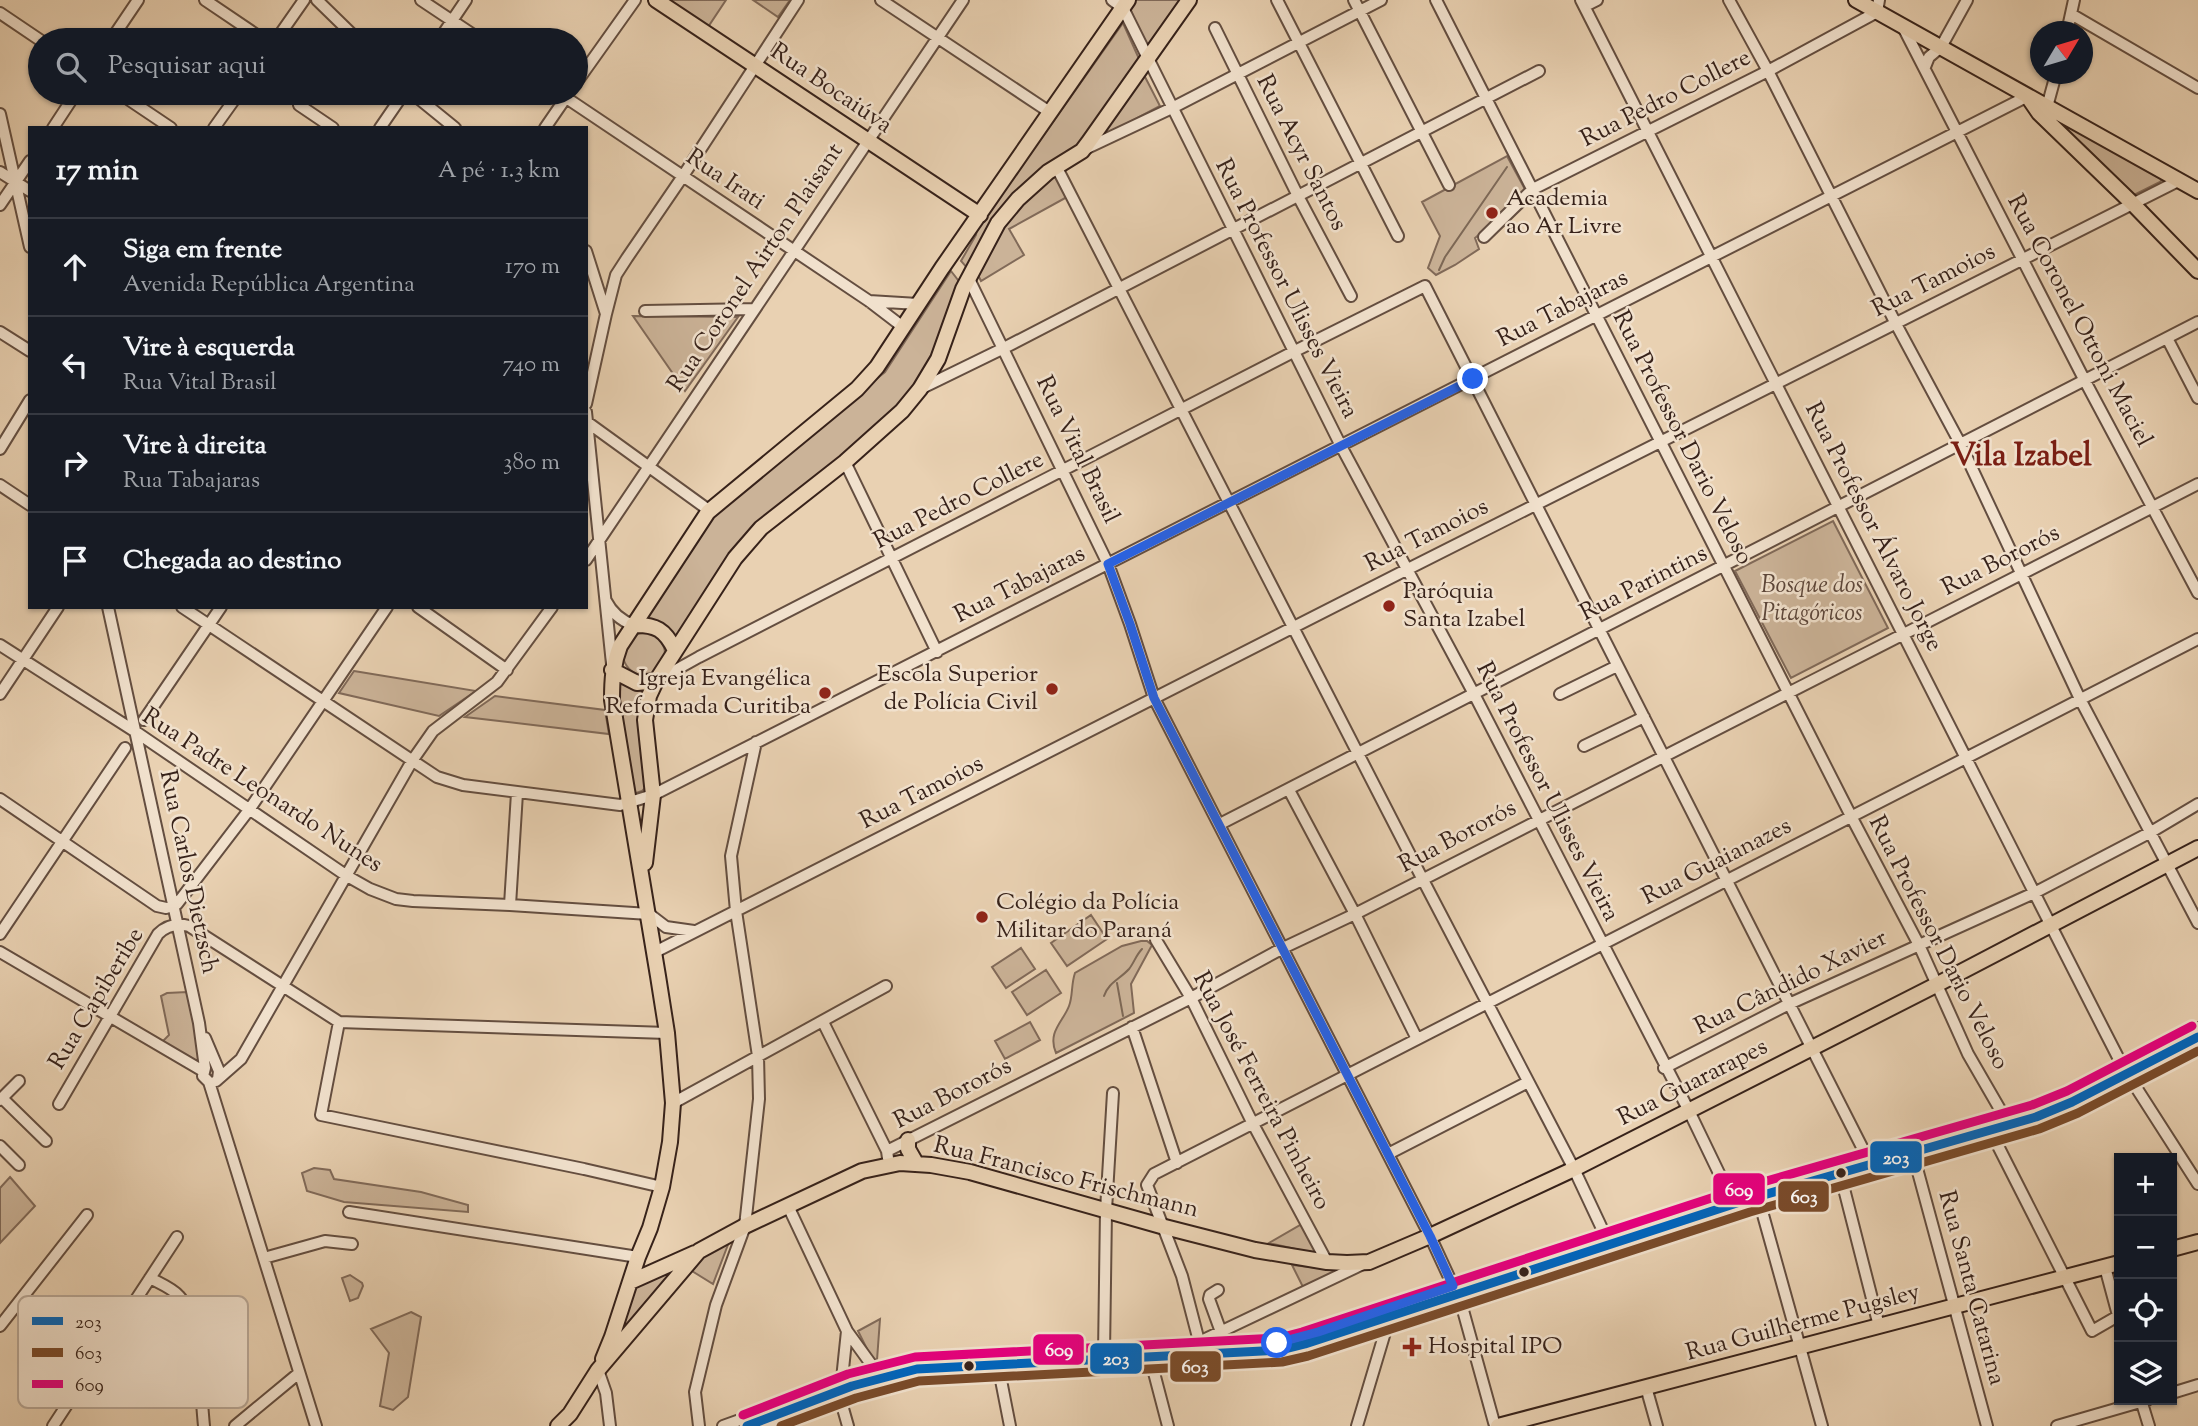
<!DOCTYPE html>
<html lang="pt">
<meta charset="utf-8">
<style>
:root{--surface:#171b24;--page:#242831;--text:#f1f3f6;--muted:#9ea1a6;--line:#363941}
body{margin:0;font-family:"Sorts Mill Goudy",serif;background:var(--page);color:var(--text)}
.controls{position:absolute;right:21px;bottom:21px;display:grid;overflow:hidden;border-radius:0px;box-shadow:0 2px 5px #0004}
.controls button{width:63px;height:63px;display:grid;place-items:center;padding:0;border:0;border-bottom:2px solid var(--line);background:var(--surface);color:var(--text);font:35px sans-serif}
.compass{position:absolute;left:2030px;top:21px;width:63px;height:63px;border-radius:50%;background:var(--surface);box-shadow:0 2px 5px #0004;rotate:52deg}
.stop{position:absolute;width:21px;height:21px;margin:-16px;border:5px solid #2563eb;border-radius:50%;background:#fff}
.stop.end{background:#2563eb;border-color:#fff;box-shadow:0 2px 7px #0008}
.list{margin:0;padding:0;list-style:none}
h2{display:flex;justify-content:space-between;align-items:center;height:91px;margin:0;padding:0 28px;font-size:30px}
h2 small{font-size:23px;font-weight:400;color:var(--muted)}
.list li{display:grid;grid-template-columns:46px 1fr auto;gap:21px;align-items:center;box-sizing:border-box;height:98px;padding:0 28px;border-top:2px solid var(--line)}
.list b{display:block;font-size:26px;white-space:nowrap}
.list p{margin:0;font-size:23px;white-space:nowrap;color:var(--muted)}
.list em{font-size:23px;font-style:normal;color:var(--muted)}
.icon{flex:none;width:38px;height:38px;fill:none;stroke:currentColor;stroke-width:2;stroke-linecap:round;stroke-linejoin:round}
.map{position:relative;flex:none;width:2198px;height:1426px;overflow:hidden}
.search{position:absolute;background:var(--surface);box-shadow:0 2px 5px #0004;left:28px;top:28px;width:560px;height:77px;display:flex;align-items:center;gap:18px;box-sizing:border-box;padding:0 24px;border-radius:38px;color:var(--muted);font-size:26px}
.panel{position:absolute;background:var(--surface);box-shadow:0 2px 5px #0004;left:28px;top:126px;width:560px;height:483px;border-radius:0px}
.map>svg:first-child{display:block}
</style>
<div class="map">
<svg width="2198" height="1426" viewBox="0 0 2198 1426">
<rect width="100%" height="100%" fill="#e9d1b2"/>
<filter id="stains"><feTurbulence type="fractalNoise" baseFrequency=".00286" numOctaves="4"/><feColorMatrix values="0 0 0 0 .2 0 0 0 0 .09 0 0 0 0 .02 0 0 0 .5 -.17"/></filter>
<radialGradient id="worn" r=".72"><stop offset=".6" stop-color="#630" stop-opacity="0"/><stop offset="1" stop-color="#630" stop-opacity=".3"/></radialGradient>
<path fill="#cbb398" stroke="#816a59" stroke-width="2" d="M 669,0 L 726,0 L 708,27 Z
M 753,0 L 790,0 L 778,17 Z
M 1135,0 L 1187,0 L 1148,55 L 1130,8 Z
M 1123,23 L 1140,61 L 1078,149 L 1046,169 L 968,269 L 961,261 L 976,235 L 977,229 Z
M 1143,73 L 1160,106 L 1096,140 Z
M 2060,121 L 2163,178 L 2160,182 L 2134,195 L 2059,127 Z
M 1507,156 L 1527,193 L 1475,238 L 1479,249 L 1455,265 L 1436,275 L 1428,268 L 1440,236 L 1422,202 Z
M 1054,172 L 1067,197 L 1009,229 L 1024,255 L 981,281 L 978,275 L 997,236 L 1014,211 Z
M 951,271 L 961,284 L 927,372 L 901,405 L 838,464 L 749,534 L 675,641 L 642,621 L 709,517 L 724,502 L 885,372 Z
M 633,316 L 738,317 L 685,391 Z
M 1833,521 L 1888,628 L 1791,678 L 1735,571 Z
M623 654a21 21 0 1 1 42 0a21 21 0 1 1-42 0Z
M 354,671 L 476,691 L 439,716 L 339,693 Z
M 617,682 L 644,692 L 647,786 L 642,791 L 636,793 L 632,790 L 617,697 Z
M 495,696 L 605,710 L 609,734 L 465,717 Z
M 1091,915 L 1107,939 L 1067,966 L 1051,943 Z
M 1141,941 L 1147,941 L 1152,945 L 1131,984 L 1134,1013 L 1056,1053 C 1047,1032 1063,1022 1069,1006 C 1073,996 1071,984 1075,973 L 1122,946 Z
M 1021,948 L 1035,969 L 1006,988 L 992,967 Z
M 1046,970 L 1061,993 L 1027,1015 L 1012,992 Z
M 187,992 L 203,1068 L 161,1043 L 169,1035 L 161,996 L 167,993 Z
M 1030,1022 L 1040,1040 L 1005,1059 L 995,1041 Z
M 314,1168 L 330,1170 L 334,1179 L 421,1192 L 468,1205 L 468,1212 L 344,1202 L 307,1191 L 302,1173 Z
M 10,1177 L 35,1206 L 0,1243 L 0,1188 Z
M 1302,1224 L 1318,1254 L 1269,1243 Z
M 729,1242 L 713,1284 L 692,1271 L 704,1256 Z
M 688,1260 L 628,1341 L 618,1333 L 634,1287 Z
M 1292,1265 L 1346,1271 L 1304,1289 Z
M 350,1275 L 362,1283 L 363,1286 L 358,1298 L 350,1301 L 342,1278 Z
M 411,1312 L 421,1317 L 408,1397 L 393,1410 L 380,1406 L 389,1353 L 371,1329 Z
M 880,1319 L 877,1360 L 872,1359 L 858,1331 Z"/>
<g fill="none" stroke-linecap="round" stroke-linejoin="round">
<path stroke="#7d6856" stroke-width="2" d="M 1439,270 L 1445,257 L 1507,167
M 1117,983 L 1123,1016
M 1104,996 C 1108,983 1120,979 1129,969 C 1134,963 1136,955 1142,949"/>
<g stroke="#644e40" stroke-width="14">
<path id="minor" d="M 205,0 L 264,40
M 317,0 L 358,40
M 421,0 L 481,40
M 881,0 L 1051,113
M 1112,0 L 1123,8 L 1341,446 L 1474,694 L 1689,1111 L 1730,1196 L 1734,1197
M 1277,0 L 1398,236
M 1354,0 L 1449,185
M 1436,0 L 1852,818 L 1919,945 L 1968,1054 L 2005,1118
M 1581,0 L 2104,1030 L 2123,1067 L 2198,1184
M 1729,0 L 1768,71 L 1896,324 L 1961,445 L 2080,699 L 2198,923
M 1585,6 L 1597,0
M 0,13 L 40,40
M 2071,14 L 2198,88
M 1903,27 L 2085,381 L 2198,593
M 1215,28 L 1298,196 L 1351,296
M 2067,32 L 2074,0
M 111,40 L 138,0
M 276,40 L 304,0
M 439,40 L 466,0
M 1925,67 L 1929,57 L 1941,47 L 1967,0
M 576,83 L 635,0
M 119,93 L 171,128
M 412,93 L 455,128
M 559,93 L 869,301 L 903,327
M 299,105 L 333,128
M 2047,107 L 2056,74
M 0,114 L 30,247
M 53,128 L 76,93
M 214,128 L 239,93
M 380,128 L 404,93
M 545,128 L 569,93
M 1083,150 L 1172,108 L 1381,0
M 1056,166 L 1423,880 L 1574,1169 L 1605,1235
M 0,172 L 30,191
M 0,205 L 30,161
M 1484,237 L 1533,189 L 1768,71 L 1877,12 L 1879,0
M 586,251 L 606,314 L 586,404
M 968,277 L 1108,564 L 1130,624 L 1154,698 L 1430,1236 L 1461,1303 L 1495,1426
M 869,301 L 918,304
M 645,311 L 754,309
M 606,314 L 616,275 L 627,258 L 683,176 L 798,0
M 0,332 L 30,351
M 2167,338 L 2198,398
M 920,389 L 1004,348 L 1539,71
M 586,412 L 612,664
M 587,422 L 710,511
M 0,449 L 30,400
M 845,462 L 937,652
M 0,485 L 30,505
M 586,560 L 963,0
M 606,601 C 612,613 620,620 633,625
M 108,607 L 199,1023 L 205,1068 L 203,1076 L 209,1082 L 316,1426
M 182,607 L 437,777 L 463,785 L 620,805 L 653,795 L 2028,96
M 418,607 L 507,670
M 0,645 L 136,732 L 347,876 L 370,889 L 396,899 L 413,901 L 510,905 L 649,914 L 666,927 L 694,931
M 656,681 L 699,657 L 1295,351 L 1425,286 L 1867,1157
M 0,694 L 58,607
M 1560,694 L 1617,666
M 144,720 L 221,607
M 1584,746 L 1644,717
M 1289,790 L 1355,914 L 1417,1039
M 0,799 L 157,906 L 166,908 L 177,904 L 249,810 L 387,607
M 1220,824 L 2198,322
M 510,905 L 517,793
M 0,934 L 125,748
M 1156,940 L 1191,998 L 1253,1124 L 1327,1262
M 0,952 L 203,1071
M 655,952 L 1406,570 L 2180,180
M 339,1022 L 321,1115 L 584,1169 L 662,1187
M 823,1022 L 887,1151 L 888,1158
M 1132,1027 L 1177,1163
M 205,1038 L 219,1071 L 218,1079
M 1664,1068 L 1789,1004 L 2034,893 L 2151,832 L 2198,804
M 216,1081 L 241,1059 L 412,761 L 433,731 L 497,682 L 552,607
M 2,1098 L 46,1141
M 0,1100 L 19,1081
M 673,1103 L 886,986
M 59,1104 L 158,934 C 167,925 177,923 189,926 L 339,1022 L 667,1033
M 1994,1138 L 2092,1331 L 2118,1316
M 0,1146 L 19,1165
M 887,1151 L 1191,998 L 1283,948 L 1355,914 L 2198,484
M 1388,1154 L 1528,1082
M 1915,1161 L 1987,1426
M 1842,1181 L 1879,1326
M 1760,1204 L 1822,1426
M 788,1206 L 847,1331 L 876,1371
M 349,1212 L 638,1257
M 264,1258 L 325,1241 L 352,1244
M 2105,1267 L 2119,1319
M 150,1278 C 159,1283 172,1288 179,1296 C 198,1315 201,1397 204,1426
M 1218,1290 L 1210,1295 L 1209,1299 L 1221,1332
M 0,1326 L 87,1215
M 847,1331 L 840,1398 L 848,1426
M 1199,1342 L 1363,1264
M 1201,1349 L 1182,1276 L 1147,1185 L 1154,1174 L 2198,639
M 1104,1354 L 1106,1210 L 1113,1093
M 1152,1365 L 1168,1426
M 598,1370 L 606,1393 L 610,1426
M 999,1370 L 1010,1426
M 1646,1387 L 1657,1426
M 2172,1393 L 2198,1385
M 2141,1400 L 2149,1426
M 53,1426 L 177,1237
M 235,1426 L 299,1373
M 699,1426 L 695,1392 L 716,1305 L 745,1226 L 759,1099 L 758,1056 L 736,911 L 731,856 L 756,742
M 723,1426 L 876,1371 L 915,1362 L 1201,1349 L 1277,1343 L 1359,1318 L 1668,1215 L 2028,1111 L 2075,1092 L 2198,1028
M 766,1426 L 840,1398 L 902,1379 L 918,1376 L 999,1370 L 1204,1362 L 1277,1358 L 1291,1355 L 1386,1329 L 1677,1229 L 2031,1127 L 2083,1105 L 2198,1045
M 1357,1426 L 1386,1329
M 2057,1426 L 2147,1400"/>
</g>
<g stroke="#37221a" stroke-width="18">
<path id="major" d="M 656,0 L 980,215
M 1856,0 L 2198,191
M 2028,97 L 2039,113 L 2133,204 L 2198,271
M 633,625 C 656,624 665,630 675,650
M 612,670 L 637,683 L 656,681
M 645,863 L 653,795 L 645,720 L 649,696 L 656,681 L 735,558 L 761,528 L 845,462 L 902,411 L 920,389 L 938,359 L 963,289 L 998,223 L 1018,199 L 1048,172 L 1082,151 L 1088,143 L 1189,0
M 908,1140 L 908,1149 L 916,1163
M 2172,1249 L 2198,1242
M 630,1282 L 695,1253
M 603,1359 L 612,1337 L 638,1257 L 650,1228 L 662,1187 L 670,1142 L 673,1103 L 667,1033 L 658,976 L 612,700 C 612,680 613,664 620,646 L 708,512 L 857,389 L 877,367 L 942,268 L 1128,0
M 558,1426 L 570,1414 L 598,1370 L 699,1251 L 745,1226 L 862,1171 L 900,1163 L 931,1165 L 970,1172 L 1161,1226 L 1255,1250 L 1327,1262 L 1347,1263 L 1369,1262 L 1430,1236 L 1574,1169 L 1936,985 L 2198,848
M 1498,1426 L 2119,1263"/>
</g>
<use href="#minor" stroke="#f1e1cd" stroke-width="10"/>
<use href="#major" stroke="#e9d1b2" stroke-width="14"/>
<g stroke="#f1e1cd" stroke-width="14">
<path id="bus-1" d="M 747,1426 L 852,1386 L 917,1369 L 1281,1350 L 1305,1344 L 1746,1200 L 2036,1117 L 2072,1102 L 2198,1037"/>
</g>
<g stroke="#f1e1cd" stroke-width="14">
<path id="bus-2" d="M 781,1426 L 856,1398 L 919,1381 L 1282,1362 L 1308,1356 L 1750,1212 L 2039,1129 L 2078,1113 L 2198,1051"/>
</g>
<g stroke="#f1e1cd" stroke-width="14">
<path id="bus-3" d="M 743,1415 L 848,1374 L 915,1357 L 1279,1338 L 1302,1332 L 1742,1188 L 2032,1105 L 2067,1091 L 2192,1026"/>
</g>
<use href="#bus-1" stroke="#0065bd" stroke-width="9"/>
<use href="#bus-2" stroke="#7a4b2a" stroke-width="9"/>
<use href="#bus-3" stroke="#e5007d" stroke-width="9"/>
</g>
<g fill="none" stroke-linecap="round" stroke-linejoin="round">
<path stroke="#2563eb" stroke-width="9" d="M 1277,1343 L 1318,1332 L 1453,1286 L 1430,1236 L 1154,698 L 1130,624 L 1108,564 L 1473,379"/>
</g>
<g fill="#8f2418" stroke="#f1e1cd" stroke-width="2.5">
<circle cx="1492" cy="213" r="7"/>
<circle cx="1389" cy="606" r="7"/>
<circle cx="1052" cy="689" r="7"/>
<circle cx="825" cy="693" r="7"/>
<circle cx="982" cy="917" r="7"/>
<path d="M1408.5 1336.5h7v7h7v7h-7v7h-7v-7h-7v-7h7z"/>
</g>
<g fill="#37221a" stroke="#f1e1cd" stroke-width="2.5">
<circle cx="1841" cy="1173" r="6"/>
<circle cx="1524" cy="1272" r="6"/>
<circle cx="969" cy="1366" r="6"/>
</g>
<g text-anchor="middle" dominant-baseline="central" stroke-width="5" stroke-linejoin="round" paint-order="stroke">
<g font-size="24" fill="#37221a" stroke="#f1e1cd">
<text transform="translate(831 89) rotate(34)">Rua Bocaiúva</text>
<text transform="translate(1666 99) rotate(-27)">Rua Pedro Collere</text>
<text transform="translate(1301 153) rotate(63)">Rua Acyr Santos</text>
<text transform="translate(725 180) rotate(34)">Rua Irati</text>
<text transform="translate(756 268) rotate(-56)">Rua Coronel Airton Plaisant</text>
<text transform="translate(1934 281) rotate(-27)">Rua Tamoios</text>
<text transform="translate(1286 289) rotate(63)">Rua Professor Ulisses Vieira</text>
<text transform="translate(1563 309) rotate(-27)">Rua Tabajaras</text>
<text transform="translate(2079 321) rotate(62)">Rua Coronel Ottoni Maciel</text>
<text transform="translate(1682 438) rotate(63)">Rua Professor Dario Veloso</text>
<text transform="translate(1077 450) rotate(64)">Rua Vital Brasil</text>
<text transform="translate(959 501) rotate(-27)">Rua Pedro Collere</text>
<text transform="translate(1873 527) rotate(63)">Rua Professor Álvaro Jorge</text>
<text transform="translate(1427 536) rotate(-27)">Rua Tamoios</text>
<text transform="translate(2001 561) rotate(-27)">Rua Bororós</text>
<text transform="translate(1644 584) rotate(-27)">Rua Parintins</text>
<text transform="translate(1020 585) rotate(-27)">Rua Tabajaras</text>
<text transform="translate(262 791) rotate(33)">Rua Padre Leonardo Nunes</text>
<text transform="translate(1547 792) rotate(63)">Rua Professor Ulisses Vieira</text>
<text transform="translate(922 793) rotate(-27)">Rua Tamoios</text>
<text transform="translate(1458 837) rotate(-28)">Rua Bororós</text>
<text transform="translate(1717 862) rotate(-27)">Rua Guaianazes</text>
<text transform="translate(188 872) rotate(78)">Rua Carlos Dietzsch</text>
<text transform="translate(1938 943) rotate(63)">Rua Professor Dario Veloso</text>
<text transform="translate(1791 983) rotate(-26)">Rua Cândido Xavier</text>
<text transform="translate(97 999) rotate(-59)">Rua Capiberibe</text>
<text transform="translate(1693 1083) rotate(-27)">Rua Guararapes</text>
<text transform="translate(1261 1091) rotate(62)">Rua José Ferreira Pinheiro</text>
<text transform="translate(953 1094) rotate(-27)">Rua Bororós</text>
<text transform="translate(1066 1178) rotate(14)">Rua Francisco Frischmann</text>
<text transform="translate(1971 1288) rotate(75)">Rua Santa Catarina</text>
<text transform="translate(1803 1323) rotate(-15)">Rua Guilherme Pugsley</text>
</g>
<g font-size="24" fill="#37221a" stroke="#f1e1cd" text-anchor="start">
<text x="1506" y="199">Academia<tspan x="1506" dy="28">ao Ar Livre</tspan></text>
<text x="1403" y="592">Paróquia<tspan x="1403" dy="28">Santa Izabel</tspan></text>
<text x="1038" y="675" text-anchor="end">Escola Superior<tspan x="1038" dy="28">de Polícia Civil</tspan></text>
<text x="811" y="679" text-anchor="end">Igreja Evangélica<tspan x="811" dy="28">Reformada Curitiba</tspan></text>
<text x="996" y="903">Colégio da Polícia<tspan x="996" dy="28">Militar do Paraná</tspan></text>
<text x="1428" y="1347">Hospital IPO</text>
</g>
<g font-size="24" font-style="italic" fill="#5c463a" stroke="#f1e1cd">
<text x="1812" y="586">Bosque dos<tspan x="1812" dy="28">Pitagóricos</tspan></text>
</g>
<g font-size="32" font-weight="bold" fill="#7a1f14" stroke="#f1e1cd">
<text x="2021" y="457">Vila Izabel</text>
</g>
</g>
<rect x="18" y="1296" width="230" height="112" rx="10" fill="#f1e1cd" stroke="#b9a897" stroke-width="2"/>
<rect x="32" y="1317" width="31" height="8" fill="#0065bd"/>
<rect x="32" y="1348" width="31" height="9" fill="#7a4b2a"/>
<rect x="32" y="1380" width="31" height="8" fill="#e5007d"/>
<g font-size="19" fill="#37221a">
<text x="75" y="1328">203</text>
<text x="75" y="1359">603</text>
<text x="75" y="1391">609</text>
</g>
<g stroke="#f1e1cd" stroke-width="2.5">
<rect x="1869" y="1140" width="54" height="34" rx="7" fill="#0065bd"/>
<rect x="1712" y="1172" width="54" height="34" rx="7" fill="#e5007d"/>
<rect x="1777" y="1180" width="53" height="33" rx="7" fill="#7a4b2a"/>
<rect x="1032" y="1333" width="53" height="33" rx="7" fill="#e5007d"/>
<rect x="1089" y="1342" width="54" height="33" rx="7" fill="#0065bd"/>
<rect x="1169" y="1350" width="53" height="33" rx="7" fill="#7a4b2a"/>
</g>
<g font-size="19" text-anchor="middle" font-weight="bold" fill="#fff">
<text x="1896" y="1164">203</text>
<text x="1739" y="1196">609</text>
<text x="1804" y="1203">603</text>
<text x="1059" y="1356">609</text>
<text x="1116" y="1365">203</text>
<text x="1195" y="1373">603</text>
</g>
<rect width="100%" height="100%" filter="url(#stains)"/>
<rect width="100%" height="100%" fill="url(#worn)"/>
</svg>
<div class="controls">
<button>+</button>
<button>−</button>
<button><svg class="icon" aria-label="locate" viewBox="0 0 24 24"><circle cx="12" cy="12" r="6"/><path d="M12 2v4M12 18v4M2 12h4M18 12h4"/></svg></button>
<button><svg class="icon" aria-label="layers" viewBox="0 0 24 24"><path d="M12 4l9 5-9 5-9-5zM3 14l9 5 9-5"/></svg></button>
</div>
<svg class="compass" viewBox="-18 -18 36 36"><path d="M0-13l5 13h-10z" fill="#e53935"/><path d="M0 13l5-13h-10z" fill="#9ea1a6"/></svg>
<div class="stop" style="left:1277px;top:1343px"></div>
<div class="stop end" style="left:1473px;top:379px"></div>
<div class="search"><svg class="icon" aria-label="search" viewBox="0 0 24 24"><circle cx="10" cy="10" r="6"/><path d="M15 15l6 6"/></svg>Pesquisar aqui</div>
<section class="panel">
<h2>17 min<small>A pé · 1.3 km</small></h2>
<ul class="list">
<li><svg class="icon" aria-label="ahead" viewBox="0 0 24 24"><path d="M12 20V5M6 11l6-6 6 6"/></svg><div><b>Siga em frente</b><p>Avenida República Argentina</p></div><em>170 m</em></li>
<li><svg class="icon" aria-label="left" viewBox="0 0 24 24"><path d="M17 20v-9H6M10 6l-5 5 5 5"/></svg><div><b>Vire à esquerda</b><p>Rua Vital Brasil</p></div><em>740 m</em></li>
<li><svg class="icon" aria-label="right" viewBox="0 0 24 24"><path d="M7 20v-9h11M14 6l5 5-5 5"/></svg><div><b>Vire à direita</b><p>Rua Tabajaras</p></div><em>380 m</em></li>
<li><svg class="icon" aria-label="arrive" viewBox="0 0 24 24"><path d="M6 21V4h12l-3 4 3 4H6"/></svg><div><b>Chegada ao destino</b></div></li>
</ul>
</section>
</div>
